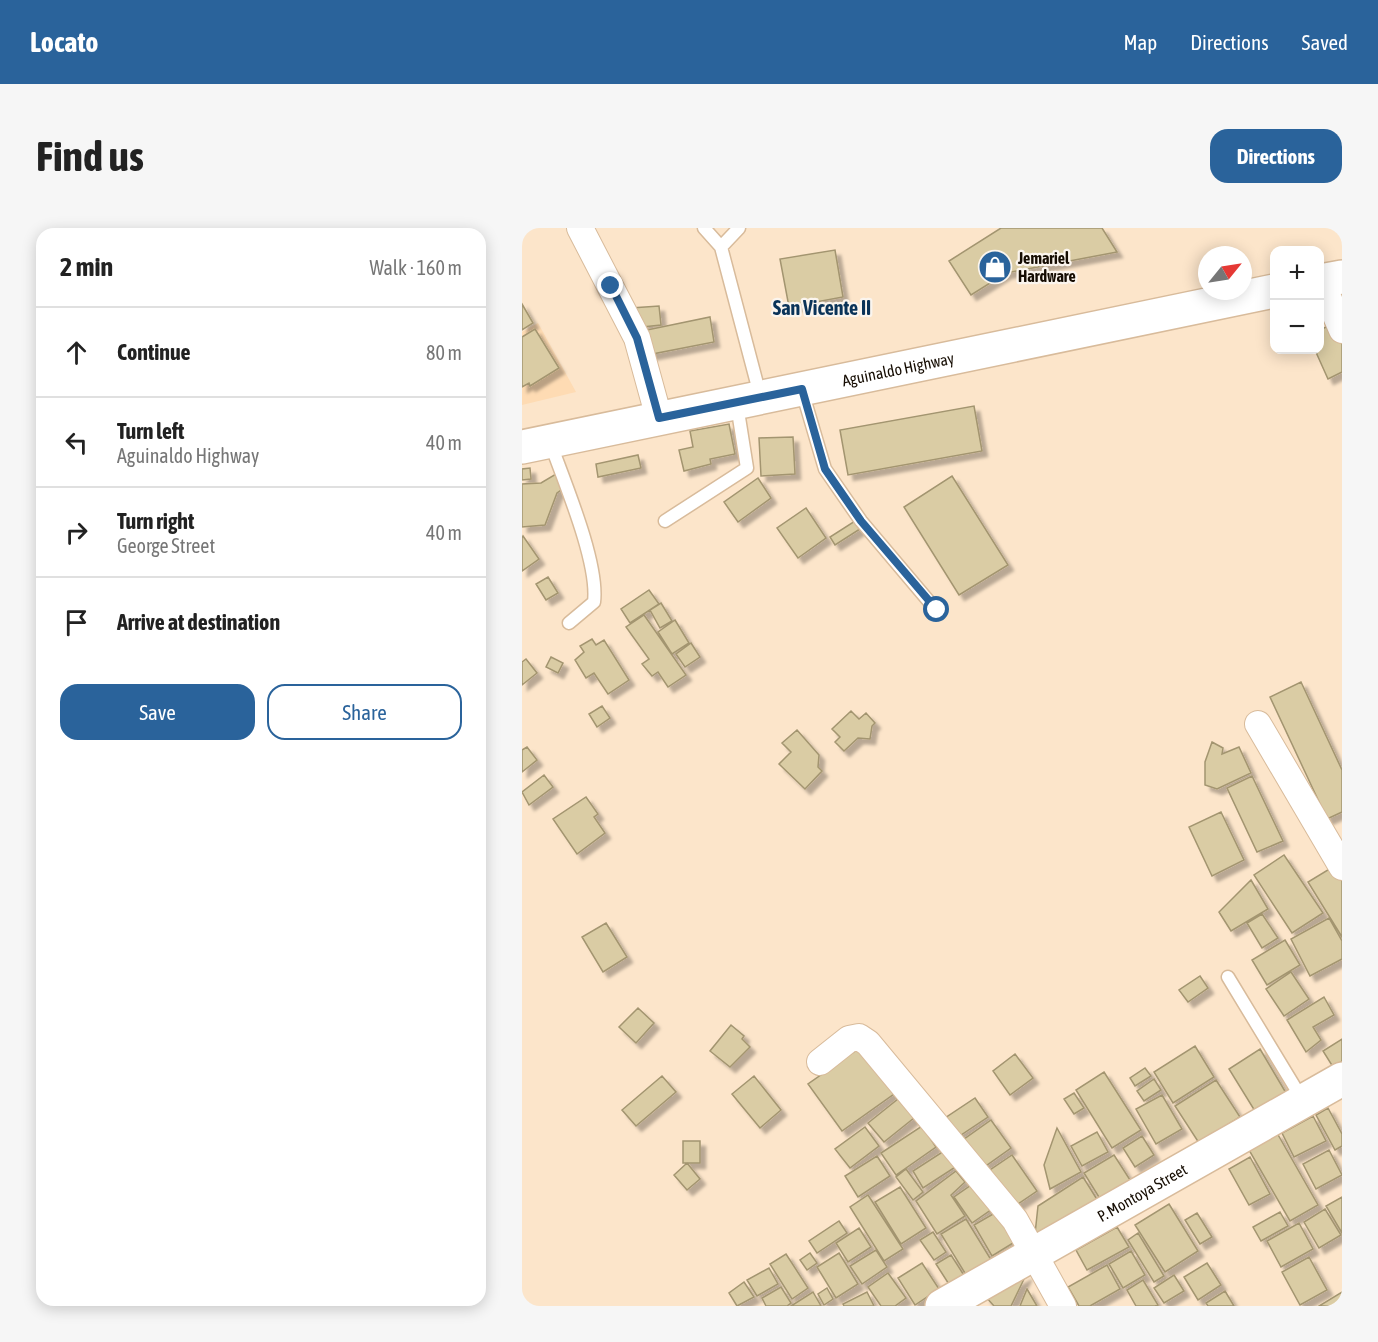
<!DOCTYPE html>
<meta charset="utf-8">
<style>
:root{--surface:#fff;--page:#f6f6f6;--text:#222;--muted:#767676;--line:#e0e0e0;--accent:#2a639b}
body{margin:0;font-family:"Asap Condensed",sans-serif;background:var(--page);color:var(--text)}
.controls{position:absolute;right:18px;top:18px;display:grid;overflow:hidden;border-radius:12px;box-shadow:0 3px 15px #0003}
.controls button{width:54px;height:54px;display:grid;place-items:center;padding:0;border:0;border-bottom:2px solid var(--line);background:var(--surface);color:var(--text);font:30px sans-serif}
.compass{position:absolute;left:676px;top:18px;width:54px;height:54px;border-radius:50%;background:var(--surface);box-shadow:0 3px 15px #0003;rotate:60deg}
.stop{position:absolute;width:18px;height:18px;margin:-14px;border:4px solid #2a639b;border-radius:50%;background:#fff}
.stop.end{background:#2a639b;border-color:#fff;box-shadow:0 2px 6px #0008}
.list{margin:0;padding:0;list-style:none}
h2{display:flex;justify-content:space-between;align-items:center;height:78px;margin:0;padding:0 24px;font-size:26px}
h2 small{font-size:20px;font-weight:400;color:var(--muted)}
.list li{display:grid;grid-template-columns:39px 1fr auto;gap:18px;align-items:center;box-sizing:border-box;height:90px;padding:0 24px;border-top:2px solid var(--line)}
.list b{display:block;font-size:22px;white-space:nowrap}
.list p{margin:0;font-size:20px;white-space:nowrap;color:var(--muted)}
.list em{font-size:20px;font-style:normal;color:var(--muted)}
.actions{display:flex;gap:12px;padding:18px 24px}
.actions a{flex:1;padding:14px 0;border:2px solid var(--accent);border-radius:18px;text-align:center;font-size:21px;color:var(--accent)}
.actions .main{background:var(--accent);color:#fff}
.icon{flex:none;width:33px;height:33px;fill:none;stroke:currentColor;stroke-width:2;stroke-linecap:round;stroke-linejoin:round}
.map{position:relative;flex:none;width:820px;height:1078px;overflow:hidden;border-radius:18px}
header{display:flex;align-items:center;gap:36px;box-sizing:border-box;height:84px;padding:0 30px;background:var(--accent);color:#fff}
header strong{font-size:28px}
nav{display:flex;gap:33px;margin-inline-start:auto;font-size:21px}
.intro{display:flex;align-items:center;justify-content:space-between;box-sizing:border-box;height:144px;padding:0 36px}
h1{margin:0;font-size:42px}
.button{padding:15px 27px;border-radius:18px;background:var(--accent);color:#fff;font-size:21px;font-weight:700}
main{display:flex;gap:36px;padding:0 36px}
aside{flex:1;background:var(--surface);border-radius:18px;box-shadow:0 3px 15px #0003}
.map>svg:first-child{display:block}
</style>
<header>
<strong>Locato</strong>
<nav><a>Map</a><a>Directions</a><a>Saved</a></nav>
</header>
<div class="intro"><h1>Find us</h1><a class="button">Directions</a></div>
<main>
<aside>
<h2>2 min<small>Walk · 160 m</small></h2>
<ul class="list">
<li><svg class="icon" aria-label="ahead" viewBox="0 0 24 24"><path d="M12 20V5M6 11l6-6 6 6"/></svg><div><b>Continue</b></div><em>80 m</em></li>
<li><svg class="icon" aria-label="left" viewBox="0 0 24 24"><path d="M17 20v-9H6M10 6l-5 5 5 5"/></svg><div><b>Turn left</b><p>Aguinaldo Highway</p></div><em>40 m</em></li>
<li><svg class="icon" aria-label="right" viewBox="0 0 24 24"><path d="M7 20v-9h11M14 6l5 5-5 5"/></svg><div><b>Turn right</b><p>George Street</p></div><em>40 m</em></li>
<li><svg class="icon" aria-label="arrive" viewBox="0 0 24 24"><path d="M6 21V4h12l-3 4 3 4H6"/></svg><div><b>Arrive at destination</b></div></li>
</ul>
<div class="actions"><a class="main">Save</a><a>Share</a></div>
</aside>
<div class="map">
<svg width="820" height="1078" viewBox="0 0 820 1078">
<defs>
<filter id="shadow"><feDropShadow dx="5.5" dy="5.5" stdDeviation="1.5" flood-color="#0004"/></filter>
</defs>
<rect width="100%" height="100%" fill="#fce5ca"/>
<path fill="#fedbb3" d="M 16,95 L 54,164 L 0,177 L 0,104 Z"/>
<path fill="#dacca4" stroke="#a39570" stroke-width="1.5" filter="url(#shadow)" d="M 479,0 L 580,0 L 595,24 L 484,45 L 449,67 L 427,33 Z
M 313,22 L 321,69 L 267,79 L 258,31 Z
M 0,76 L 11,95 L 0,102 Z
M 137,78 L 139,97 L 111,100 L 109,80 Z
M 188,89 L 192,114 L 125,127 L 120,103 Z
M 812,95 L 820,112 L 820,144 L 806,151 L 793,122 L 798,122 L 798,102 Z
M 13,101 L 37,140 L 8,158 L 7,155 L 0,159 L 0,109 Z
M 452,178 L 460,223 L 326,247 L 318,202 Z
M 207,196 L 213,226 L 188,231 L 189,236 L 162,243 L 157,222 L 171,219 L 168,203 Z
M 271,209 L 273,246 L 239,248 L 237,210 Z
M 116,227 L 119,240 L 76,249 L 74,236 Z
M 8,240 L 9,251 L 0,252 L 0,241 Z
M 34,246 L 42,260 L 35,265 L 23,297 L 0,299 L 0,256 L 19,255 Z
M 430,248 L 486,337 L 437,367 L 382,279 Z
M 236,250 L 249,270 L 216,294 L 202,274 Z
M 284,280 L 304,310 L 276,330 L 255,300 Z
M 333,293 L 338,301 L 313,317 L 308,309 Z
M 1,308 L 17,331 L 0,343 L 0,310 Z
M 26,349 L 36,365 L 24,372 L 14,356 Z
M 127,362 L 137,376 L 108,395 L 99,381 Z
M 139,375 L 150,393 L 138,400 L 128,382 Z
M 122,387 L 164,447 L 146,459 L 136,444 L 130,448 L 120,436 L 127,431 L 104,399 Z
M 153,392 L 167,415 L 150,426 L 136,404 Z
M 70,411 L 74,417 L 82,412 L 107,452 L 86,466 L 72,445 L 64,450 L 53,432 L 62,424 L 58,418 Z
M 169,415 L 178,429 L 163,439 L 154,426 Z
M 29,429 L 41,435 L 36,445 L 24,439 Z
M 4,431 L 15,445 L 0,457 L 0,434 Z
M 779,454 L 820,542 L 820,584 L 805,591 L 748,469 Z
M 80,478 L 88,490 L 75,499 L 67,486 Z
M 329,483 L 337,491 L 344,485 L 353,495 L 350,498 L 348,511 L 336,510 L 322,523 L 313,514 L 318,509 L 310,501 Z
M 275,502 L 297,527 L 296,539 L 300,543 L 283,561 L 257,536 L 269,524 L 260,515 Z
M 690,514 L 701,520 L 700,526 L 717,519 L 729,545 L 695,561 L 683,557 L 683,534 Z
M 5,519 L 15,532 L 0,544 L 0,522 Z
M 22,547 L 31,559 L 7,577 L 0,564 Z
M 730,548 L 761,613 L 735,624 L 705,560 Z
M 64,569 L 76,586 L 72,589 L 83,605 L 55,626 L 31,591 Z
M 699,584 L 722,632 L 690,648 L 667,599 Z
M 762,627 L 801,685 L 770,705 L 732,647 Z
M 814,637 L 820,646 L 820,709 L 786,654 Z
M 729,652 L 746,681 L 709,703 L 697,684 Z
M 740,686 L 756,710 L 740,720 L 725,695 Z
M 807,690 L 820,713 L 820,731 L 788,748 L 769,711 Z
M 84,695 L 105,729 L 81,744 L 60,709 Z
M 763,712 L 778,737 L 745,757 L 730,732 Z
M 769,744 L 787,771 L 762,788 L 744,761 Z
M 678,748 L 686,760 L 666,774 L 657,762 Z
M 802,769 L 812,787 L 791,799 L 799,812 L 784,824 L 765,792 Z
M 116,780 L 132,795 L 114,815 L 97,799 Z
M 209,797 L 222,808 L 220,811 L 228,819 L 208,839 L 188,823 Z
M 820,811 L 820,833 L 811,839 L 801,823 Z
M 673,818 L 692,849 L 651,875 L 632,844 Z
M 339,819 L 372,866 L 320,903 L 286,856 Z
M 738,821 L 767,870 L 736,888 L 707,841 Z
M 493,826 L 511,850 L 488,867 L 471,843 Z
M 623,840 L 629,848 L 613,858 L 608,850 Z
M 582,844 L 619,902 L 590,920 L 554,862 Z
M 140,848 L 154,864 L 114,898 L 100,882 Z
M 232,848 L 259,882 L 238,900 L 210,866 Z
M 632,851 L 639,862 L 622,873 L 615,863 Z
M 694,852 L 718,889 L 677,915 L 653,878 Z
M 552,865 L 562,880 L 552,886 L 542,871 Z
M 640,867 L 660,901 L 634,916 L 614,881 Z
M 453,870 L 466,889 L 436,909 L 423,890 Z
M 376,871 L 392,890 L 362,914 L 346,895 Z
M 806,880 L 820,906 L 820,918 L 813,922 L 794,887 Z
M 791,888 L 804,913 L 772,929 L 760,905 Z
M 469,892 L 489,920 L 458,942 L 438,914 Z
M 400,898 L 414,919 L 374,947 L 359,925 Z
M 343,899 L 357,918 L 328,940 L 313,921 Z
M 535,900 L 559,944 L 528,961 L 522,937 Z
M 575,904 L 586,924 L 560,938 L 549,918 Z
M 755,905 L 796,977 L 768,993 L 727,922 Z
M 620,908 L 632,927 L 613,939 L 601,920 Z
M 161,913 L 178,913 L 178,935 L 161,935 Z
M 425,921 L 435,938 L 401,960 L 391,943 Z
M 807,922 L 820,947 L 794,961 L 781,936 Z
M 490,927 L 515,963 L 490,980 L 465,944 Z
M 592,927 L 610,955 L 580,974 L 562,945 Z
M 355,928 L 368,948 L 336,969 L 323,948 Z
M 728,929 L 748,966 L 727,977 L 707,941 Z
M 165,935 L 178,951 L 165,962 L 152,947 Z
M 384,941 L 401,964 L 391,972 L 374,949 Z
M 434,943 L 443,954 L 429,967 L 443,988 L 415,1006 L 394,973 Z
M 561,949 L 576,973 L 513,1006 L 516,978 Z
M 455,953 L 473,979 L 450,995 L 432,969 Z
M 378,959 L 404,1000 L 379,1016 L 353,974 Z
M 346,967 L 381,1021 L 362,1033 L 328,979 Z
M 820,969 L 820,1005 L 804,978 Z
M 647,976 L 676,1023 L 643,1044 L 613,997 Z
M 803,981 L 819,1007 L 797,1020 L 782,994 Z
M 478,982 L 496,1012 L 470,1028 L 452,997 Z
M 758,984 L 766,998 L 739,1013 L 731,999 Z
M 675,985 L 690,1009 L 678,1016 L 663,992 Z
M 444,991 L 471,1035 L 446,1050 L 419,1006 Z
M 317,993 L 325,1005 L 295,1025 L 287,1013 Z
M 777,995 L 791,1021 L 759,1039 L 745,1013 Z
M 595,999 L 607,1019 L 565,1042 L 554,1022 Z
M 337,1000 L 349,1019 L 326,1034 L 314,1015 Z
M 411,1004 L 424,1024 L 412,1032 L 398,1012 Z
M 616,1005 L 642,1048 L 632,1054 L 606,1012 Z
M 354,1022 L 365,1039 L 340,1056 L 328,1038 Z
M 609,1023 L 623,1047 L 601,1060 L 587,1036 Z
M 288,1025 L 295,1035 L 285,1042 L 278,1032 Z
M 317,1025 L 336,1056 L 314,1070 L 295,1039 Z
M 264,1026 L 286,1060 L 270,1071 L 248,1036 Z
M 429,1027 L 445,1052 L 430,1061 L 414,1036 Z
M 787,1029 L 805,1062 L 778,1077 L 760,1044 Z
M 400,1035 L 417,1061 L 393,1077 L 376,1050 Z
M 685,1035 L 699,1057 L 676,1072 L 662,1049 Z
M 585,1037 L 598,1061 L 568,1078 L 557,1078 L 546,1059 Z
M 247,1040 L 256,1056 L 235,1068 L 225,1052 Z
M 366,1045 L 384,1070 L 373,1078 L 359,1078 L 346,1059 Z
M 504,1047 L 489,1078 L 472,1078 L 463,1068 Z
M 652,1047 L 662,1063 L 642,1075 L 632,1060 Z
M 621,1052 L 636,1077 L 633,1078 L 614,1078 L 605,1062 Z
M 222,1054 L 232,1069 L 215,1078 L 207,1065 Z
M 259,1059 L 269,1075 L 265,1078 L 244,1078 L 240,1070 Z
M 305,1060 L 311,1071 L 302,1077 L 296,1066 Z
M 505,1061 L 515,1078 L 498,1078 Z
M 703,1063 L 712,1078 L 686,1078 L 684,1075 Z
M 291,1064 L 299,1078 L 269,1078 Z
M 345,1064 L 352,1078 L 322,1078 L 321,1076 Z
M 820,1064 L 820,1078 L 797,1078 Z"/>
<g fill="none" stroke-linecap="round" stroke-linejoin="round">
<g stroke="#d8bb9b" stroke-width="15">
<path id="lane" d="M 182,0 L 199,19 L 238,167
M 199,19 L 217,0
M 280,163 L 303,241 L 339,293 L 415,383
M 28,214 C 42,253 77,335 72,374 L 47,395
M 143,293 L 225,240 L 215,177
M 706,749 L 780,871"/>
</g>
<g stroke="#d8bb9b" stroke-width="28">
<path id="street" d="M 58,0 L 115,110 L 137,190
M 799,53 L 820,102
M 736,496 L 820,639
M 298,834 L 327,811 L 337,809 L 346,815 L 493,992 L 541,1078"/>
</g>
<g stroke="#d8bb9b" stroke-width="36">
<g id="secondary">
<path id="s1" d="M 420,1078 L 820,851"/>
</g>
</g>
<g stroke="#d8bb9b" stroke-width="36">
<g id="primary">
<path d="M 798,53 L 820,49"/>
<path id="s2" d="M 0,219 L 752,63"/>
</g>
</g>
<use href="#lane" stroke="#fff" stroke-width="12"/>
<use href="#street" stroke="#fff" stroke-width="26"/>
<use href="#secondary" stroke="#fff" stroke-width="33"/>
<use href="#primary" stroke="#fff" stroke-width="33"/>
</g>
<g fill="none" stroke-linecap="round" stroke-linejoin="round">
<path stroke="#2a639b" stroke-width="8" d="M 89,58 L 115,110 L 137,190 L 280,161 L 303,241 L 339,293 L 415,382"/>
</g>
<defs>
<g id="shop-disc" transform="scale(1.725)"><circle r="9.5" fill="#2a639b" stroke="#fbf5ee"/><path d="M-5-2.5h2.3a2.7 3.5 0 0 1 5.4 0H5L5.5 6h-11ZM-1.5-2.5h3a1.5 2.3 0 0 0-3 0Z" fill="#fff"/></g>
</defs>
<g fill-rule="evenodd">
<use href="#shop-disc" x="473" y="39"/>
</g>
<g text-anchor="middle" dominant-baseline="central" stroke-width="4.5" stroke-linejoin="round" paint-order="stroke">
<g font-size="16" font-weight="bold" fill="#150c02" stroke="#fbf5ee" text-anchor="start">
<text x="496" y="30">Jemariel<tspan x="496" dy="18">Hardware</tspan></text>
</g>
<g font-size="16" fill="#150c02" stroke="#fbf5ee">
<text stroke="none"><textPath href="#s2" startOffset="384">Aguinaldo Highway</textPath></text>
<text stroke="none"><textPath href="#s1" startOffset="230">P. Montoya Street</textPath></text>
</g>
<g font-size="20" font-weight="bold" fill="#0a3358" stroke="#fbf5ee">
<text x="300" y="79">San Vicente II</text>
</g>
</g>
</svg>
<div class="controls">
<button>+</button>
<button>−</button>
</div>
<svg class="compass" viewBox="-18 -18 36 36"><path d="M0-13l5 13h-10z" fill="#e53935"/><path d="M0 13l5-13h-10z" fill="#767676"/></svg>
<div class="stop" style="left:415px;top:382px"></div>
<div class="stop end" style="left:89px;top:58px"></div>
</div>
</main>
